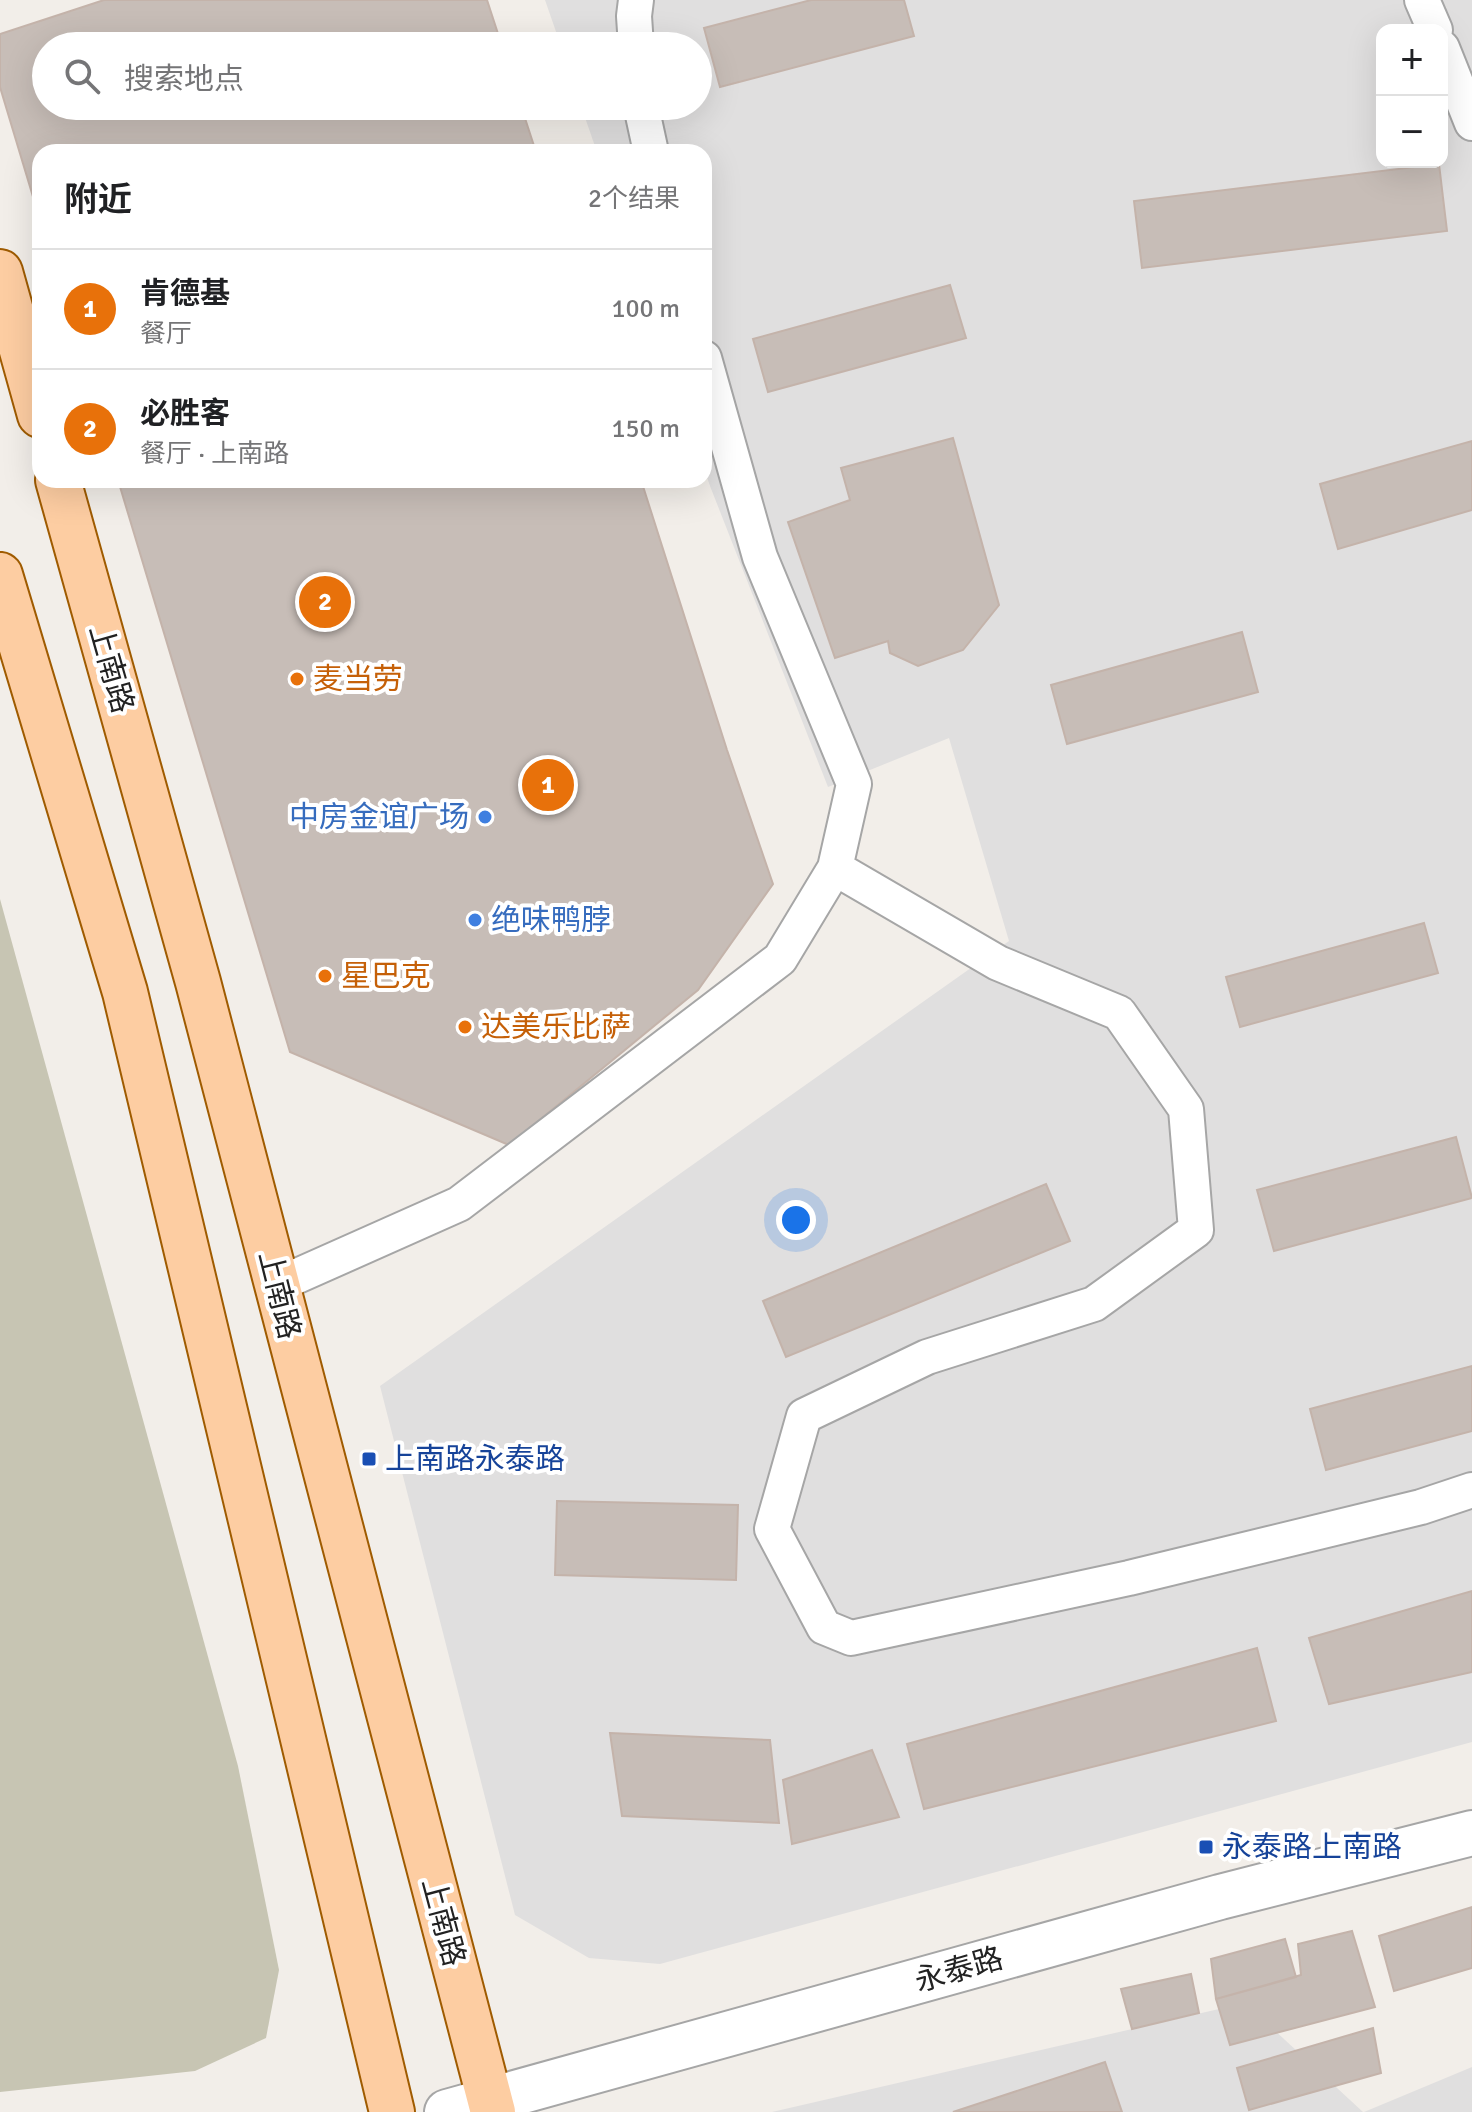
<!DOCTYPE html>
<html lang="zh">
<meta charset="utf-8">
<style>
:root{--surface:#fff;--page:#f6f6f6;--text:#202124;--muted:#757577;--line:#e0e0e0;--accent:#7c3aed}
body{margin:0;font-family:Signika,"Noto Sans SC",sans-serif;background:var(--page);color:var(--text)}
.controls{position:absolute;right:24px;top:24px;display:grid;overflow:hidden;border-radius:16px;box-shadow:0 8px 32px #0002}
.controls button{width:72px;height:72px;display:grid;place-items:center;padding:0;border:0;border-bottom:2px solid var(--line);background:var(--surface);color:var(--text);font:40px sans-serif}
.you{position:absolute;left:796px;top:1220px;width:28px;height:28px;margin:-20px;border:6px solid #fff;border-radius:50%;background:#1a73e8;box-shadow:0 0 0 12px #1a73e833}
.badge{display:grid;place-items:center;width:52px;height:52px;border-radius:50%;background:var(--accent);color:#fff;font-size:26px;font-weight:700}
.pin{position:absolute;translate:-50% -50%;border:4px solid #fff;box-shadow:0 2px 8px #0006}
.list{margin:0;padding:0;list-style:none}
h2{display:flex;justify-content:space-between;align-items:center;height:104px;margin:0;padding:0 32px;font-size:34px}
h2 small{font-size:26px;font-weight:400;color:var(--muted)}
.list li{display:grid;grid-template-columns:52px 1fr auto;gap:24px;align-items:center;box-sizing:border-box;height:120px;padding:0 32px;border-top:2px solid var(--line)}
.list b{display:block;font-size:30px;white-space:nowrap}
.list p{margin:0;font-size:26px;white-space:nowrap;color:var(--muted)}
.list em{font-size:26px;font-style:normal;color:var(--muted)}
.icon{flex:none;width:44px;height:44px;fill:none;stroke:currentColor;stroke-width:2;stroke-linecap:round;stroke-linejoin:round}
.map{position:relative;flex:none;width:1472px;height:2112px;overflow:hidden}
.search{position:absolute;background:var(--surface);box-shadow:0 8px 32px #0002;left:32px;top:32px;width:680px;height:88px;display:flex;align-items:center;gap:20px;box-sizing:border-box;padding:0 28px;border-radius:44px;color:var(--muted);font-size:30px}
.panel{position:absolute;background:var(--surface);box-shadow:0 8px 32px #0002;left:32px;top:144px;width:680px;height:344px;border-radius:24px}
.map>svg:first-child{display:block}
</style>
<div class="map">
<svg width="1472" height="2112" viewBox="0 0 1472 2112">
<rect width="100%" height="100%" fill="#f2eee9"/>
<path fill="#e0dfdf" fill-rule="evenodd" d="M 545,0 L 1472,0 L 1472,1742 L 660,1964 L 589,1958 L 515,1915 L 380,1386 L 1009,941 L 949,738 L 828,787 L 710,486 L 704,469 L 704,152 L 597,152 L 581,106 L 698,106 L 698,46 L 561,46 ZM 1382,30 L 1442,30 L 1442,162 L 1382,162 Z
M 1245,2003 L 1363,2112 L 772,2112 Z
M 1472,2067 L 1472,2112 L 1364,2112 Z"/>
<path fill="#c7c5b3" d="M 0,899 L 238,1766 L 279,1970 L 266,2038 L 195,2071 L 0,2092 Z"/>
<path fill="#c7bdb7" stroke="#c4b3aa" stroke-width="2" d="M 104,0 L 487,0 L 502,46 L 46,46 L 46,106 L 521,106 L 536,152 L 40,152 L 40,220 L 0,87 L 0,34 Z
M 811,0 L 904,0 L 914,36 L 720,87 L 704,28 Z
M 1439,164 L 1447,231 L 1142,268 L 1134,201 Z
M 950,285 L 966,338 L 768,392 L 753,339 Z
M 953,438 L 999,605 L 963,650 L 918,666 L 890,653 L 888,641 L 835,658 L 788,522 L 850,500 L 841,468 Z
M 1472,441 L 1472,510 L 1338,549 L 1320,484 Z
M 118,480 L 641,480 L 727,750 L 773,884 L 698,990 L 509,1145 L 290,1052 Z
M 1242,632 L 1258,692 L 1067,744 L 1051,685 Z
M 1424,923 L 1438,973 L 1240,1027 L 1226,977 Z
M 1456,1137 L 1472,1198 L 1274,1251 L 1257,1190 Z
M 1046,1184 L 1070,1241 L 786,1357 L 763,1301 Z
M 1472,1366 L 1472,1431 L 1326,1470 L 1310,1409 Z
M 557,1501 L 738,1505 L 736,1580 L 555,1575 Z
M 1472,1591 L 1472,1672 L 1329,1704 L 1309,1638 Z
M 1257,1648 L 1276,1721 L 924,1809 L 907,1744 Z
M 610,1733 L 770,1740 L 779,1823 L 622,1816 Z
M 872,1750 L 899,1817 L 792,1844 L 783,1780 Z
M 1472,1907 L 1472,1968 L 1394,1991 L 1379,1936 Z
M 1352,1931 L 1375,2007 L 1230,2045 L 1216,1999 L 1301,1975 L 1298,1944 Z
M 1285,1939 L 1296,1977 L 1216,1999 L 1211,1959 Z
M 1191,1974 L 1199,2013 L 1132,2029 L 1121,1989 Z
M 1373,2028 L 1381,2073 L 1249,2110 L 1237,2068 Z
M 1105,2062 L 1122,2112 L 953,2112 Z"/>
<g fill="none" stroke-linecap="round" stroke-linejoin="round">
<g stroke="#a6a6a6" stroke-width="38">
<path id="minor" d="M 1422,0 L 1435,30
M 636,46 L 634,16 L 636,0
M 1442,48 L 1472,123
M 641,106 L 651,152
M 835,868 L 998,963 L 1119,1013 L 1186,1109 L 1196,1230 L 1094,1304 L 927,1357 L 804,1416 L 772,1529 L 824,1627 L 851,1638 L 1129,1578 L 1421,1507 L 1472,1490
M 277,1285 L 459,1204 L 780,959 L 835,868 L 854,784 L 760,557 L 704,358"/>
</g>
<g stroke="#a6a6a6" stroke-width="48">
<path id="tertiary" d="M 447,2112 L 1220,1897 L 1472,1833"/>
</g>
<g stroke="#9f5b00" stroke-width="48">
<path id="primary" d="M 0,272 L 40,415
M 58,480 L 198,982 L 493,2112
M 0,575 L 125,992 L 392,2112"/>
</g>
<use href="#minor" stroke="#fff" stroke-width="34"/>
<use href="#tertiary" stroke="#fff" stroke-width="44"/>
<use href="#primary" stroke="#fdcda2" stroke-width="44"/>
</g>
<g fill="#e8710a" stroke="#fff" stroke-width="3">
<circle cx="297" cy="679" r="8"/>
<circle cx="325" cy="976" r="8"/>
<circle cx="465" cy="1027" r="8"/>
</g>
<g fill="#3f7fe0" stroke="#fff" stroke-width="3">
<circle cx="485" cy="817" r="8"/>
<circle cx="475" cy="920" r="8"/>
</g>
<g fill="#1a4fb4" stroke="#fff" stroke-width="3">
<rect x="361" y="1451" width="16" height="16" rx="4"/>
<rect x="1198" y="1839" width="16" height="16" rx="4"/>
</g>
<g text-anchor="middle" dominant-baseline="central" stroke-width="8" stroke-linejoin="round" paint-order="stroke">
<g font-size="30" fill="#222" stroke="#fff">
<text transform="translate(111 669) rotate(74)">上南路</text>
<text transform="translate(279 1295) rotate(76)">上南路</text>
<text transform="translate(443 1922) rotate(75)">上南路</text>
<text transform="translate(959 1970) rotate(-16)">永泰路</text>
</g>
<g font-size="30" fill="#c56008" stroke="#fff" text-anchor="start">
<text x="313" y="679">麦当劳</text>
<text x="341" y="976">星巴克</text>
<text x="481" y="1027">达美乐比萨</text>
</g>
<g font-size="30" fill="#366cbe" stroke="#fff" text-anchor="end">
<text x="469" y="817">中房金谊广场</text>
<text x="491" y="920" text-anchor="start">绝味鸭脖</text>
</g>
<g font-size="30" fill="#164399" stroke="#fff" text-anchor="start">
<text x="385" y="1459">上南路永泰路</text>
<text x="1222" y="1847">永泰路上南路</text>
</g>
</g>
</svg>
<div class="controls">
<button>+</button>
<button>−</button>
</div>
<div class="you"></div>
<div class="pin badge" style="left:548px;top:785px;background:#e8710a">1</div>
<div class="pin badge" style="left:325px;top:602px;background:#e8710a">2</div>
<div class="search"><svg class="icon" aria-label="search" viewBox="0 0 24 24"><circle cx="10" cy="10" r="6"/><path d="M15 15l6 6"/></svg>搜索地点</div>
<section class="panel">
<h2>附近<small>2个结果</small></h2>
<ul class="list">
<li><span class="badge" style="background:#e8710a">1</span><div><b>肯德基</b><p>餐厅</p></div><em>100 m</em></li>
<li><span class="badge" style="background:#e8710a">2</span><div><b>必胜客</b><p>餐厅 · 上南路</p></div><em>150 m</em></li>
</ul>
</section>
</div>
